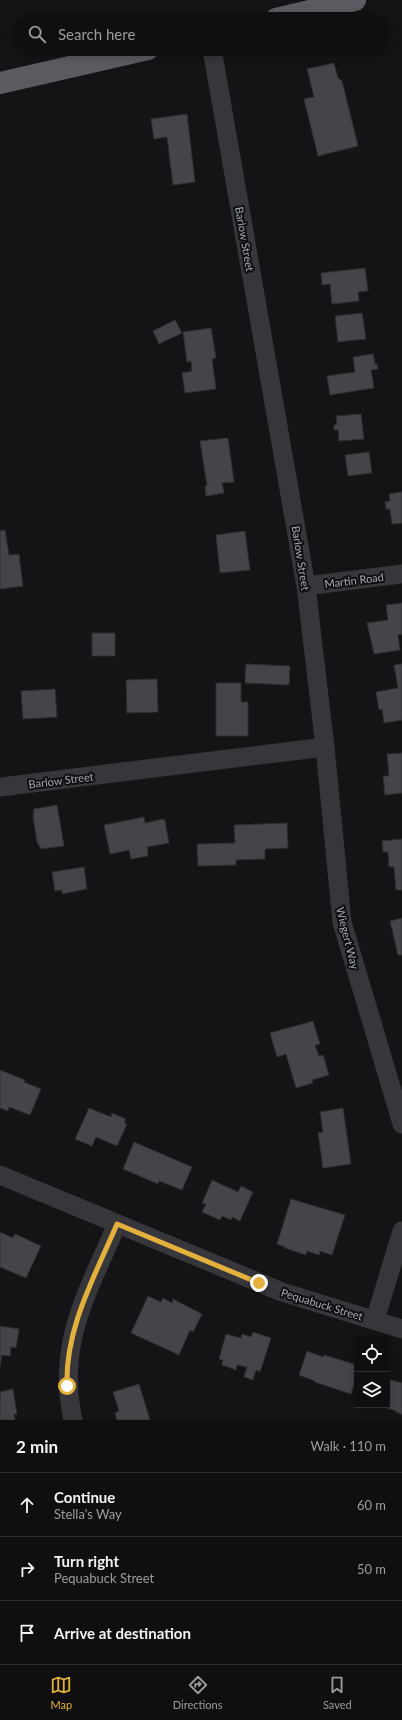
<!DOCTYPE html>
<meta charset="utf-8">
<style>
:root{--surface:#0f0f10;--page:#181819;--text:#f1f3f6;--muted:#9b9c9f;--line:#2f2f30;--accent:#e5b13d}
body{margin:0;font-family:Lato,sans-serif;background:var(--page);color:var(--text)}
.controls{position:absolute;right:12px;bottom:12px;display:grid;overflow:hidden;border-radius:0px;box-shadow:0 2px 10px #0003}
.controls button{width:36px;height:36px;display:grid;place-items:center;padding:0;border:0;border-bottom:1px solid var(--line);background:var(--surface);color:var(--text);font:20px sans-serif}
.stop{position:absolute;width:12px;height:12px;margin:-9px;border:3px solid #e5b13d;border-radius:50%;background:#fff}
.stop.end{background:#e5b13d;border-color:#fff;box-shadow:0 1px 4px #0008}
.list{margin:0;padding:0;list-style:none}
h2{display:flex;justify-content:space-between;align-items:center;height:52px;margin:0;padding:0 16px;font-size:17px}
h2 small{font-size:13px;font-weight:400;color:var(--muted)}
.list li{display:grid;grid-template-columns:26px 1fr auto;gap:12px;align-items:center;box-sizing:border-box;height:64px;padding:0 16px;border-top:1px solid var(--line)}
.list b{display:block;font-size:15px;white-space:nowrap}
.list p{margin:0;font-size:13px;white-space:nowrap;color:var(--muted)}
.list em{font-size:13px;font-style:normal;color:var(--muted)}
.icon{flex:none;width:22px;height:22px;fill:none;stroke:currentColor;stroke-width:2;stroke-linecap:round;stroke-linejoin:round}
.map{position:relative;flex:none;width:402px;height:1420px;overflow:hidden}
.search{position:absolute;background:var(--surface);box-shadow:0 2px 10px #0003;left:12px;right:12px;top:12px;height:44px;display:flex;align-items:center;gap:10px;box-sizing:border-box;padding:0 14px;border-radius:22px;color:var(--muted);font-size:15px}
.sheet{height:244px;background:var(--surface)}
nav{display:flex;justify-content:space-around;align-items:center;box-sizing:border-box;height:56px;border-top:1px solid var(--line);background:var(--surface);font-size:11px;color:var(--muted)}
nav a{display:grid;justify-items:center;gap:2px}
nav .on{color:var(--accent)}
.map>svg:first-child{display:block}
</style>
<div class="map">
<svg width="402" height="1420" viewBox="0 0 402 1420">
<rect width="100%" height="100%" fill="#141416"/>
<path fill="#444449" stroke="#2f2e32" d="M 334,63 L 338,78 L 342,81 L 358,146 L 318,156 L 304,99 L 314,97 L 307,69 Z
M 187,114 L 195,182 L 173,185 L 167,137 L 154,139 L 151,119 Z
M 365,268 L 368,291 L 358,292 L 359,301 L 332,304 L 330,284 L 322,285 L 321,273 Z
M 362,313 L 366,339 L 338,342 L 335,316 Z
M 175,320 L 182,333 L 159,344 L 153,331 Z
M 211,328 L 216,358 L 212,359 L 216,389 L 185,393 L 182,373 L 192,371 L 191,361 L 187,362 L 183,332 Z
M 373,354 L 375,364 L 377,364 L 378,369 L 371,370 L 374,388 L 330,395 L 327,376 L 355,372 L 353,357 Z
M 361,414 L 364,439 L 339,441 L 338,430 L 334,430 L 334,425 L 337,424 L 336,416 Z
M 228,438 L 234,482 L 222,483 L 224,493 L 206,496 L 205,486 L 207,485 L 200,441 Z
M 369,452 L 372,473 L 348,476 L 345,455 Z
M 402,492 L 402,523 L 392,524 L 390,509 L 386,509 L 385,502 L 390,501 L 389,494 Z
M 5,530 L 9,555 L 19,554 L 23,586 L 0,589 L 0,531 Z
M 245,531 L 250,570 L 220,573 L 216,535 Z
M 402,603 L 402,634 L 398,635 L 400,650 L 374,654 L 367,623 L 388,620 L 386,605 Z
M 92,633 L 115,633 L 115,656 L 92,656 Z
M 246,664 L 290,666 L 289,685 L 245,683 Z
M 402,664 L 402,720 L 384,723 L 382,709 L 379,710 L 376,692 L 398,688 L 394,665 Z
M 157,679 L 158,712 L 127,713 L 126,680 Z
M 216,683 L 241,683 L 241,702 L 248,702 L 248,736 L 216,736 Z
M 55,689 L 57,717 L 23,719 L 21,691 Z
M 402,753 L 402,793 L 385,795 L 383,776 L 389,776 L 387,754 Z
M 57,805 L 64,846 L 41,849 L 37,842 L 33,817 L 34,809 Z
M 144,817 L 145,823 L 163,819 L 165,821 L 169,843 L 147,847 L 148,856 L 131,859 L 129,850 L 110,854 L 104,825 Z
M 287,823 L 288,848 L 265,849 L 265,859 L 236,860 L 236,865 L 198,866 L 197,844 L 235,843 L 234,825 Z
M 402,839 L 402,890 L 396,890 L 394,867 L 389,867 L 388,852 L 383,852 L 382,841 Z
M 84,867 L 87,889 L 62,894 L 62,890 L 55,891 L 52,872 Z
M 402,918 L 402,955 L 398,955 L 390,921 Z
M 313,1021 L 320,1044 L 315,1045 L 319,1056 L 323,1055 L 329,1075 L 312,1080 L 313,1083 L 296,1088 L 286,1054 L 277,1057 L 270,1033 Z
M 0,1070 L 25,1080 L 24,1082 L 41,1089 L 30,1115 L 9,1107 L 8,1111 L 0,1108 Z
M 89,1108 L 111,1117 L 112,1113 L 126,1119 L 124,1123 L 127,1124 L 117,1146 L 96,1137 L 92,1146 L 75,1139 Z
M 343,1108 L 351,1164 L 323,1168 L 318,1133 L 323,1132 L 320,1112 Z
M 134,1142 L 192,1167 L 182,1190 L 159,1181 L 158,1184 L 123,1169 Z
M 212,1180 L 238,1192 L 241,1186 L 253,1192 L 240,1221 L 232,1217 L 231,1220 L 222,1216 L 220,1220 L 202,1212 L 206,1204 L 202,1203 Z
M 291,1199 L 345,1215 L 332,1255 L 320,1251 L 319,1255 L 307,1251 L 306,1255 L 285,1248 L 285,1247 L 277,1244 Z
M 0,1232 L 13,1238 L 15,1234 L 41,1246 L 26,1278 L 0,1267 Z
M 148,1296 L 161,1302 L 163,1298 L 172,1303 L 173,1299 L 202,1314 L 193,1332 L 190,1330 L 179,1355 L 131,1333 Z
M 0,1326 L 19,1329 L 16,1348 L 11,1347 L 10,1356 L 2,1355 L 0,1367 Z
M 253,1332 L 271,1338 L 260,1372 L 256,1370 L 253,1380 L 244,1377 L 247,1367 L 237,1365 L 236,1370 L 222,1365 L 223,1360 L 219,1359 L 226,1334 L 241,1338 L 242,1334 L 251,1337 Z
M 307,1351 L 323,1357 L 324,1355 L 357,1365 L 357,1375 L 351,1394 L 315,1382 L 315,1381 L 299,1375 Z
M 387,1379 L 402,1383 L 402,1414 L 396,1412 L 396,1411 L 378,1405 L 387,1405 Z
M 139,1384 L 150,1420 L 117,1420 L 115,1413 L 119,1411 L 113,1392 Z
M 13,1389 L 17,1414 L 14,1414 L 15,1420 L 0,1420 L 0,1392 Z"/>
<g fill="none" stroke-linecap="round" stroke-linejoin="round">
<path stroke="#36363b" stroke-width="19" d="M 212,49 L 306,586 L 325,747 L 342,922 L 402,1124
M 306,586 L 402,574
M 0,787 L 325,747
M 0,1175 L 282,1292 L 402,1329
M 375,1320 L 402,1231
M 73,1420 C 56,1343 88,1292 117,1224"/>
<path stroke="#5a5c62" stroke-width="22" d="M 276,19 L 355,0
M 0,83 L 148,49"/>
</g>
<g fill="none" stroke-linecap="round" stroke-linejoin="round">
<path stroke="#e5b13d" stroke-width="5" d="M 67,1386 C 65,1328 95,1276 117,1224 L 259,1283"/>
</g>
<g text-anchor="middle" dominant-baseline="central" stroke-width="4" stroke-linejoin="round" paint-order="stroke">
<g font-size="11" fill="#a7abb5" stroke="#0f0f11">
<text transform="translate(245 239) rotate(80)">Barlow Street</text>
<text transform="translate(301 558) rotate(81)">Barlow Street</text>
<text transform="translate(354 580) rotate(-7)">Martin Road</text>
<text transform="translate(61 780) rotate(-7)">Barlow Street</text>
<text transform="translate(348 938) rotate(76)">Wiegert Way</text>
<text transform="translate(322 1304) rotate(17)">Pequabuck Street</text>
</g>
</g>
</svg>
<div class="controls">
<button><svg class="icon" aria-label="locate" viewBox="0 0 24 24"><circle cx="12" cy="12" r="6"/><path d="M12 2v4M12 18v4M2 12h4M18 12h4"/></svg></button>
<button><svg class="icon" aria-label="layers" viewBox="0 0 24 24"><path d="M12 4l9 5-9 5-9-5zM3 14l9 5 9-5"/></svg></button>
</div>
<div class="stop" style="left:67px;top:1386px"></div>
<div class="stop end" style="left:259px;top:1283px"></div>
<div class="search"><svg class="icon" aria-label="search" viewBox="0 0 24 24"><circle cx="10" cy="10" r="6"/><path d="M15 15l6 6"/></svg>Search here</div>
</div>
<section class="sheet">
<h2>2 min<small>Walk · 110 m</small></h2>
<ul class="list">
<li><svg class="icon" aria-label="ahead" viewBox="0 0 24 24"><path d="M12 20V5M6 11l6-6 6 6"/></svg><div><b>Continue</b><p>Stella's Way</p></div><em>60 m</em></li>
<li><svg class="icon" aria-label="right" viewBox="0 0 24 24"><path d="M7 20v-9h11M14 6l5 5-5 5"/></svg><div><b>Turn right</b><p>Pequabuck Street</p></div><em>50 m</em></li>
<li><svg class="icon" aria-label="arrive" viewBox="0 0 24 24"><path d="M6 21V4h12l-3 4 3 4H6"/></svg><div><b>Arrive at destination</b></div></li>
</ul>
</section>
<nav>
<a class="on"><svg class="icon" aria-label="map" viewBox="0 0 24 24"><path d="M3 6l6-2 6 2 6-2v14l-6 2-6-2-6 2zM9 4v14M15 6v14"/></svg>Map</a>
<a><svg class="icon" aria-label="directions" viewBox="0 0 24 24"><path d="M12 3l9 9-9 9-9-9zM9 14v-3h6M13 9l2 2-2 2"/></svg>Directions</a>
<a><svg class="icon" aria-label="saved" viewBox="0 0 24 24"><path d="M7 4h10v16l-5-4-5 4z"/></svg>Saved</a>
</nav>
